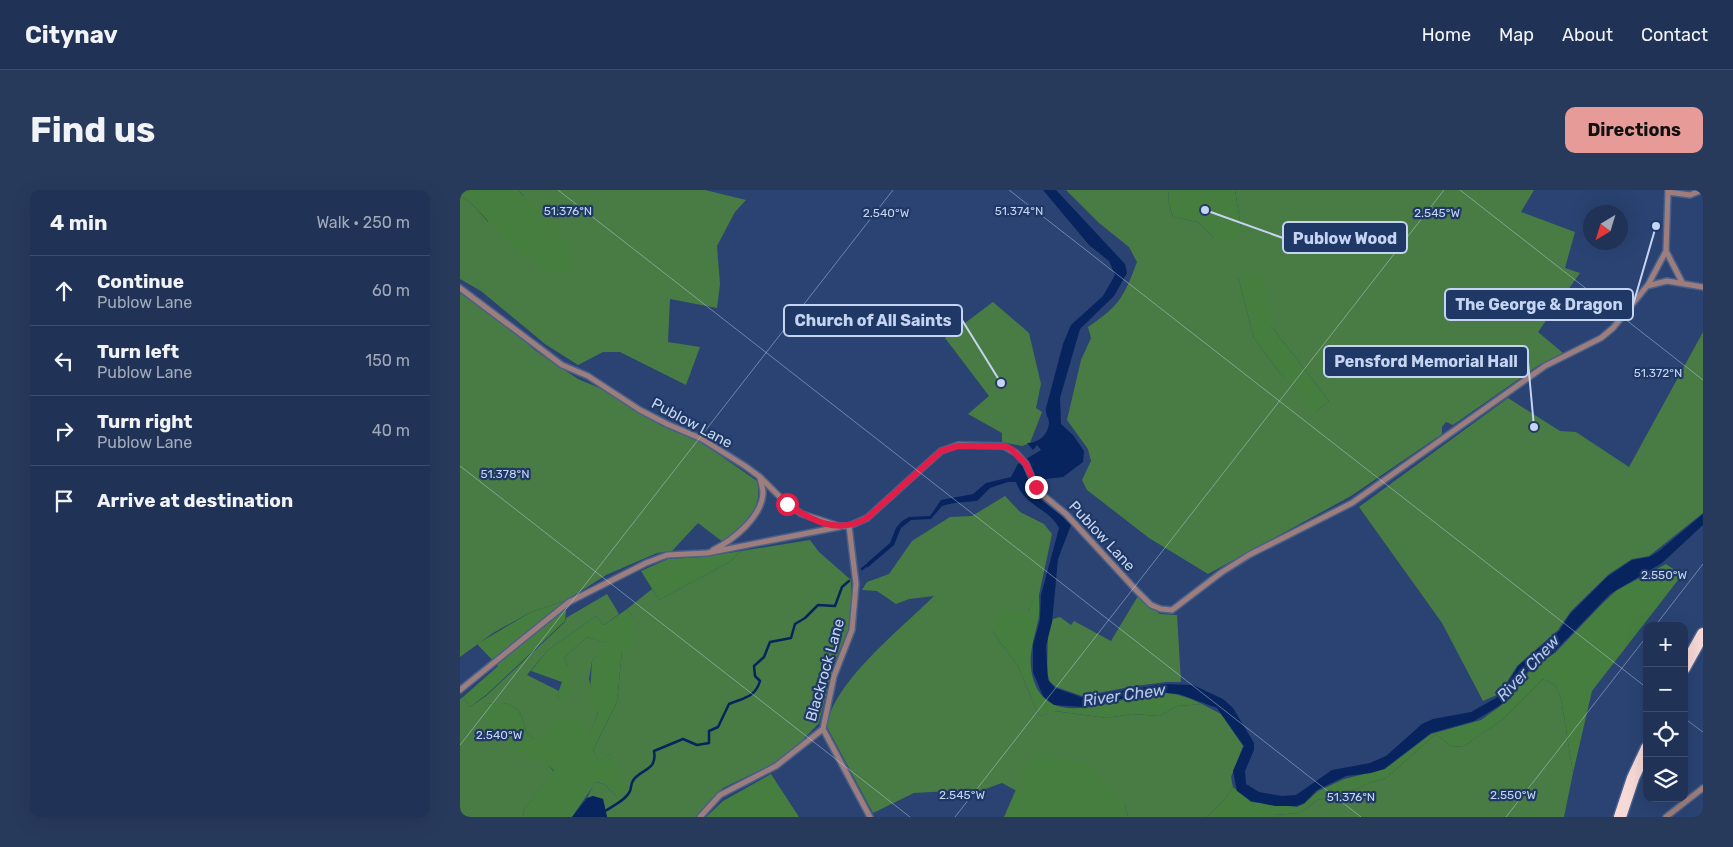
<!DOCTYPE html>
<meta charset="utf-8">
<style>
:root{--surface:#203256;--page:#283a5c;--text:#f1f3f6;--muted:#a2aab9;--line:#3d4d6c;--accent:#e69b98}
body{margin:0;font-family:Rubik,sans-serif;background:var(--page);color:var(--text)}
.controls{position:absolute;right:15px;bottom:15px;display:grid;overflow:hidden;border-radius:10px;box-shadow:0 5px 20px #0002}
.controls button{width:45px;height:45px;display:grid;place-items:center;padding:0;border:0;border-bottom:1px solid var(--line);background:var(--surface);color:var(--text);font:25px sans-serif}
.compass{position:absolute;left:1123px;top:15px;width:45px;height:45px;border-radius:50%;background:var(--surface);box-shadow:0 5px 20px #0002;rotate:218deg}
.stop{position:absolute;width:15px;height:15px;margin:-11px;border:4px solid #e11d48;border-radius:50%;background:#fff}
.stop.end{background:#e11d48;border-color:#fff;box-shadow:0 1px 5px #0008}
.list{margin:0;padding:0;list-style:none}
h2{display:flex;justify-content:space-between;align-items:center;height:65px;margin:0;padding:0 20px;font-size:21px}
h2 small{font-size:16px;font-weight:400;color:var(--muted)}
.list li{display:grid;grid-template-columns:32px 1fr auto;gap:15px;align-items:center;box-sizing:border-box;height:70px;padding:0 20px;border-top:1px solid var(--line)}
.list b{display:block;font-size:19px;white-space:nowrap}
.list p{margin:0;font-size:16px;white-space:nowrap;color:var(--muted)}
.list em{font-size:16px;font-style:normal;color:var(--muted)}
.icon{flex:none;width:28px;height:28px;fill:none;stroke:currentColor;stroke-width:2;stroke-linecap:round;stroke-linejoin:round}
.map{position:relative;flex:none;width:1243px;height:627px;overflow:hidden;border-radius:10px}
header{display:flex;align-items:center;gap:30px;box-sizing:border-box;height:70px;padding:0 25px;background:var(--surface);border-bottom:1px solid var(--line)}
header strong{font-size:24px}
nav{display:flex;gap:28px;margin-inline-start:auto;font-size:18px}
.intro{display:flex;align-items:center;justify-content:space-between;box-sizing:border-box;height:120px;padding:0 30px}
h1{margin:0;font-size:35px}
.button{padding:12px 22px;border-radius:10px;background:var(--accent);color:#111;font-size:18px;font-weight:700}
main{display:flex;gap:30px;padding:0 30px}
aside{flex:1;background:var(--surface);border-radius:10px;box-shadow:0 5px 20px #0002}
.map>svg:first-child{display:block}
</style>
<header>
<strong>Citynav</strong>
<nav><a>Home</a><a>Map</a><a>About</a><a>Contact</a></nav>
</header>
<div class="intro"><h1>Find us</h1><a class="button">Directions</a></div>
<main>
<aside>
<h2>4 min<small>Walk · 250 m</small></h2>
<ul class="list">
<li><svg class="icon" aria-label="ahead" viewBox="0 0 24 24"><path d="M12 20V5M6 11l6-6 6 6"/></svg><div><b>Continue</b><p>Publow Lane</p></div><em>60 m</em></li>
<li><svg class="icon" aria-label="left" viewBox="0 0 24 24"><path d="M17 20v-9H6M10 6l-5 5 5 5"/></svg><div><b>Turn left</b><p>Publow Lane</p></div><em>150 m</em></li>
<li><svg class="icon" aria-label="right" viewBox="0 0 24 24"><path d="M7 20v-9h11M14 6l5 5-5 5"/></svg><div><b>Turn right</b><p>Publow Lane</p></div><em>40 m</em></li>
<li><svg class="icon" aria-label="arrive" viewBox="0 0 24 24"><path d="M6 21V4h12l-3 4 3 4H6"/></svg><div><b>Arrive at destination</b></div></li>
</ul>
</aside>
<div class="map">
<svg width="1243" height="627" viewBox="0 0 1243 627">
<rect width="100%" height="100%" fill="#2a4372"/>
<path fill="#497c44" fill-rule="evenodd" d="M 58,0 L 245,0 L 286,10 L 275,22 L 257,56 L 260,94 L 257,118 L 210,109 L 208,152 L 240,157 L 226,195 L 160,162 L 143,162 L 118,175 L 85,154 L 21,101 L 0,89 L 0,6 L 12,14 L 28,32 L 64,6 Z
M 606,0 L 708,0 L 709,14 L 713,27 L 738,32 L 754,48 L 781,37 L 775,0 L 1074,0 L 1061,22 L 1115,42 L 1105,78 L 1120,83 L 1078,142 L 1103,163 L 1079,175 L 993,235 L 986,232 L 982,237 L 982,244 L 891,306 L 748,384 L 689,348 L 627,300 L 622,290 L 631,271 L 628,259 L 607,230 L 621,170 L 631,148 L 628,137 C 659,116 664,107 677,72 L 669,57 L 639,33 ZM 778,87 L 811,113 L 811,136 L 869,211 L 855,222 L 820,183 L 794,148 Z
M 0,103 L 40,130 L 76,161 L 118,189 L 149,202 L 202,236 L 241,252 L 297,291 C 304,318 284,338 263,352 L 238,333 L 212,361 L 197,363 L 146,385 L 107,410 L 71,422 L 33,443 L 0,467 Z
M 533,112 L 569,143 L 581,194 L 576,218 L 582,222 L 570,253 L 562,256 L 542,252 L 542,243 L 508,224 L 529,206 L 485,148 Z
M 1243,142 L 1243,323 L 1189,366 L 1172,369 L 1149,384 L 1111,421 L 1098,440 L 1057,476 L 1039,504 L 1023,511 L 982,433 L 899,317 L 1048,208 L 1100,241 L 1116,242 L 1169,277 Z
M 545,306 L 560,322 L 584,334 L 592,344 L 579,405 L 575,406 L 568,422 L 532,441 L 558,476 L 579,526 L 594,521 L 647,528 L 672,524 L 700,526 L 717,516 L 742,514 L 761,524 L 783,556 L 771,587 L 773,597 L 764,610 L 747,627 L 668,627 L 665,615 L 559,596 L 557,601 L 542,593 L 508,605 L 490,601 L 454,603 L 413,623 L 367,537 C 371,494 443,437 474,406 L 449,409 L 436,414 L 417,401 L 402,400 L 407,392 L 429,384 L 452,351 L 490,327 L 512,326 Z
M 350,350 L 359,362 L 391,390 L 392,426 L 389,440 L 373,475 L 359,533 L 335,558 L 313,574 L 263,598 L 236,627 L 147,627 L 143,609 L 133,606 L 127,608 L 135,592 L 144,594 L 156,606 L 149,564 L 139,572 L 133,560 L 157,512 L 162,461 L 173,427 L 167,419 L 192,399 L 199,410 L 271,371 L 281,361 Z
M 147,404 L 159,424 L 144,435 L 136,426 L 88,460 L 67,485 L 99,501 L 97,506 L 102,512 L 108,476 L 104,468 L 127,447 L 147,453 L 132,471 L 129,489 L 138,522 L 130,544 L 74,549 L 66,542 C 62,517 52,510 26,514 L 59,563 L 86,572 L 94,582 L 63,621 L 64,627 L 0,627 L 0,509 L 3,507 L 10,517 L 26,506 L 105,432 L 106,428 Z
M 678,406 L 700,424 L 717,425 L 721,492 L 706,492 L 675,496 L 622,506 L 596,497 L 590,492 L 587,483 L 588,444 L 593,429 L 600,427 L 611,435 L 614,431 L 651,451 Z
M 1083,489 L 1095,495 L 1101,508 L 1113,583 L 1104,627 L 816,627 L 813,625 L 840,623 L 857,610 L 882,606 L 909,593 L 926,588 L 976,544 L 992,557 L 1004,556 L 1042,530 Z"/>
<path fill="#467e40" d="M 0,0 L 58,0 C 82,26 112,41 114,80 L 95,84 L 54,59 L 12,14 L 0,6 Z
M 708,0 L 775,0 L 781,37 L 774,53 L 754,48 L 738,32 L 713,27 L 709,14 Z
M 793,82 L 801,86 L 811,113 L 811,136 L 869,211 L 854,223 L 820,183 L 794,148 L 778,87 Z
M 281,361 L 271,371 L 199,410 L 181,381 L 208,369 L 242,367 Z
M 1206,374 L 1222,385 L 1132,501 L 1113,583 L 1101,508 L 1095,495 L 1083,489 L 1042,530 L 1004,556 L 992,557 L 976,544 L 926,588 L 909,593 L 882,606 L 857,610 L 840,623 L 814,625 L 816,627 L 747,627 L 764,610 L 773,597 L 791,612 L 837,617 L 844,614 L 858,601 L 884,589 L 925,579 L 971,544 L 1021,530 L 1050,509 L 1070,480 L 1095,463 L 1143,413 L 1157,400 Z
M 575,405 L 579,405 C 579,413 580,423 578,431 C 574,449 568,465 572,484 C 585,544 655,508 694,503 C 710,501 727,507 742,514 L 717,516 L 700,526 L 672,524 L 647,528 L 595,521 L 579,526 L 558,476 L 532,441 L 538,420 L 568,422 Z
M 107,410 L 105,431 L 26,505 L 10,517 L 3,507 L 38,476 L 17,454 L 71,422 Z
M 167,419 L 173,427 L 173,456 L 162,461 L 157,512 L 133,560 L 139,571 L 149,564 L 161,583 L 166,600 L 156,606 L 144,594 L 136,592 L 112,627 L 64,627 L 63,621 L 94,581 C 81,565 74,572 59,563 C 44,555 31,535 20,522 L 26,514 C 52,510 62,517 66,542 L 74,549 L 83,547 L 90,534 L 110,527 L 124,534 L 130,543 L 138,522 L 129,516 L 132,471 L 146,453 L 127,447 L 104,468 L 108,476 L 112,499 L 102,513 L 97,506 L 102,492 L 71,481 L 88,460 L 136,426 L 144,435 Z
M 571,565 L 630,574 L 665,615 L 668,627 L 544,627 Z
M 311,584 L 339,627 L 246,627 L 263,611 Z"/>
<path fill="#07245f" d="M 583,0 L 596,0 L 665,74 L 667,83 L 654,106 L 620,139 L 600,208 L 601,234 L 613,245 L 624,261 L 623,272 L 603,287 L 568,291 C 574,310 598,320 611,335 L 598,369 L 592,432 L 586,456 L 588,490 L 595,498 L 621,507 L 705,494 L 733,495 L 763,509 L 773,518 L 794,553 L 794,560 L 785,581 L 786,594 L 799,602 L 822,606 L 836,605 L 872,580 L 910,573 L 926,566 L 962,534 L 973,529 L 1011,522 L 1036,508 L 1045,498 L 1058,476 L 1099,441 L 1110,424 L 1147,387 L 1172,370 L 1189,367 L 1199,361 L 1243,324 L 1243,335 L 1202,373 L 1150,404 L 1093,463 L 1069,479 L 1048,508 L 1039,516 L 1014,531 L 971,543 L 924,579 L 911,583 L 886,586 L 857,600 L 844,613 L 836,616 L 815,616 L 791,611 L 777,601 L 773,581 L 784,556 L 757,518 L 719,504 L 693,502 L 624,517 L 594,515 L 583,506 L 573,482 L 573,455 L 580,430 L 581,405 L 599,338 C 589,318 565,317 556,292 L 548,292 L 530,298 L 517,311 C 505,312 494,312 482,316 L 471,329 L 451,330 L 441,338 L 434,355 L 407,378 L 407,373 L 430,353 L 436,338 L 442,331 L 449,327 L 470,326 L 481,310 L 513,304 L 526,293 L 551,287 L 558,274 L 581,260 L 577,255 L 573,260 L 567,253 C 579,253 588,245 589,233 C 589,227 585,225 586,218 L 603,154 L 611,135 L 643,106 L 655,85 L 649,71 L 629,55 Z
M 133,606 L 143,609 L 147,627 L 112,627 L 127,608 Z"/>
<g fill="none" stroke-linecap="round" stroke-linejoin="round">
<path stroke="#07245f" stroke-width="2.5" d="M 402,379 L 407,375
M 145,621 C 153,616 166,610 170,601 C 172,596 170,592 176,587 C 186,578 197,578 194,561 L 223,549 L 237,555 L 249,553 L 249,541 L 258,537 L 269,514 C 283,508 295,508 300,491 L 295,486 L 294,476 L 304,467 L 310,452 L 331,448 L 335,434 L 345,428 L 358,415 L 375,416 L 382,397 L 389,391"/>
<g stroke="#49608b" stroke-width="8">
<path id="street" d="M 1208,2 L 1230,5 L 1242,0
M 1206,61 L 1222,92
M 1188,95 L 1206,61 L 1208,0
M 0,98 L 102,175 L 128,186 L 180,220 L 207,234 L 242,249 L 285,276 L 300,287 L 327,314 L 342,324 L 379,336 L 389,336 L 407,328 L 481,261 L 498,255 L 544,256 L 556,263 L 566,274 L 576,297 L 583,305 L 606,324 L 677,401 L 691,415 L 701,419 L 712,420 L 762,382 L 789,365 L 892,313 L 1085,176 L 1141,148 L 1153,138 L 1187,96 L 1207,91 L 1243,97
M 253,360 C 272,351 302,327 303,303 C 303,299 301,293 300,288
M 0,500 L 109,412 L 186,373 L 207,365 L 247,363 L 379,337
M 363,539 L 410,627
M 240,627 L 260,605 L 316,576 L 363,539 L 374,486 L 392,440 L 396,394 L 389,336
M 1206,627 L 1243,598"/>
</g>
<g stroke="#49608b" stroke-width="15">
<path id="highway" d="M 1224,478 L 1243,444
M 1160,627 L 1173,588 L 1187,558"/>
</g>
<use href="#street" stroke="#9d7e7c" stroke-width="5"/>
<use href="#highway" stroke="#f7d9d7" stroke-width="12"/>
</g>
<g fill="none" stroke-linecap="round" stroke-linejoin="round">
<path stroke="#e11d48" stroke-width="6" d="M 327,314 C 352,331 378,345 407,328 L 481,261 L 498,256 L 544,256 L 551,259 L 566,274 L 576,297"/>
</g>
<path fill="none" stroke="#c5d5f1" stroke-width="1" stroke-opacity="0.45" d="M 98,0 L 901,627M 549,0 L 1187,498M 1000,0 L 1243,190M 0,276 L 450,627M 1195,436 L 1243,374M 1224,528 L 1243,542M 0,555 L 433,0M 495,627 L 984,0M 1046,627 L 1187,446"/>
<g text-anchor="middle" dominant-baseline="central" stroke-width="4.5" stroke-linejoin="round" paint-order="stroke">
<g font-size="15" fill="#c5d5f1" stroke="#203866">
<text transform="translate(232 233) rotate(28)">Publow Lane</text>
<text transform="translate(642 346) rotate(47)">Publow Lane</text>
<text transform="translate(365 480) rotate(-74)">Blackrock Lane</text>
</g>
<g font-size="16" font-style="italic" fill="#b5caee" stroke="#203866">
<text transform="translate(1068 478) rotate(-47)">River Chew</text>
<text transform="translate(664 505) rotate(-8)">River Chew</text>
</g>
</g>
<g font-size="12" text-anchor="middle" fill="#c5d5f1" stroke="#203866" stroke-width="4.5" stroke-linejoin="round" paint-order="stroke">
<text x="108" y="25">51.376°N</text>
<text x="559" y="25">51.374°N</text>
<text x="426" y="27">2.540°W</text>
<text x="977" y="27">2.545°W</text>
<text x="1198" y="187">51.372°N</text>
<text x="45" y="288">51.378°N</text>
<text x="1204" y="389">2.550°W</text>
<text x="39" y="549">2.540°W</text>
<text x="502" y="609">2.545°W</text>
<text x="1053" y="609">2.550°W</text>
<text x="891" y="611">51.376°N</text>
</g>
<path fill="none" stroke="#c5d5f1" stroke-width="2" d="M745 20L823 48M1196 36L1173 115M541 193L502 130M1074 237L1068 172"/>
<g fill="#c5d5f1" stroke="#203866" stroke-width="2">
<circle cx="745" cy="20" r="5"/>
<circle cx="1196" cy="36" r="5"/>
<circle cx="541" cy="193" r="5"/>
<circle cx="1074" cy="237" r="5"/>
</g>
<g fill="#203866" stroke="#c5d5f1" stroke-width="2">
<rect x="823" y="32" width="124" height="31" rx="5"/>
<rect x="985" y="99" width="188" height="31" rx="5"/>
<rect x="324" y="115" width="178" height="31" rx="5"/>
<rect x="864" y="156" width="204" height="31" rx="5"/>
</g>
<g font-size="16" text-anchor="middle" font-weight="bold" fill="#c5d5f1">
<text x="885" y="54">Publow Wood</text>
<text x="1079" y="120">The George &amp; Dragon</text>
<text x="413" y="136">Church of All Saints</text>
<text x="966" y="177">Pensford Memorial Hall</text>
</g>
</svg>
<div class="controls">
<button>+</button>
<button>−</button>
<button><svg class="icon" aria-label="locate" viewBox="0 0 24 24"><circle cx="12" cy="12" r="6"/><path d="M12 2v4M12 18v4M2 12h4M18 12h4"/></svg></button>
<button><svg class="icon" aria-label="layers" viewBox="0 0 24 24"><path d="M12 4l9 5-9 5-9-5zM3 14l9 5 9-5"/></svg></button>
</div>
<svg class="compass" viewBox="-18 -18 36 36"><path d="M0-13l5 13h-10z" fill="#e53935"/><path d="M0 13l5-13h-10z" fill="#a2aab9"/></svg>
<div class="stop" style="left:327px;top:314px"></div>
<div class="stop end" style="left:576px;top:297px"></div>
</div>
</main>
